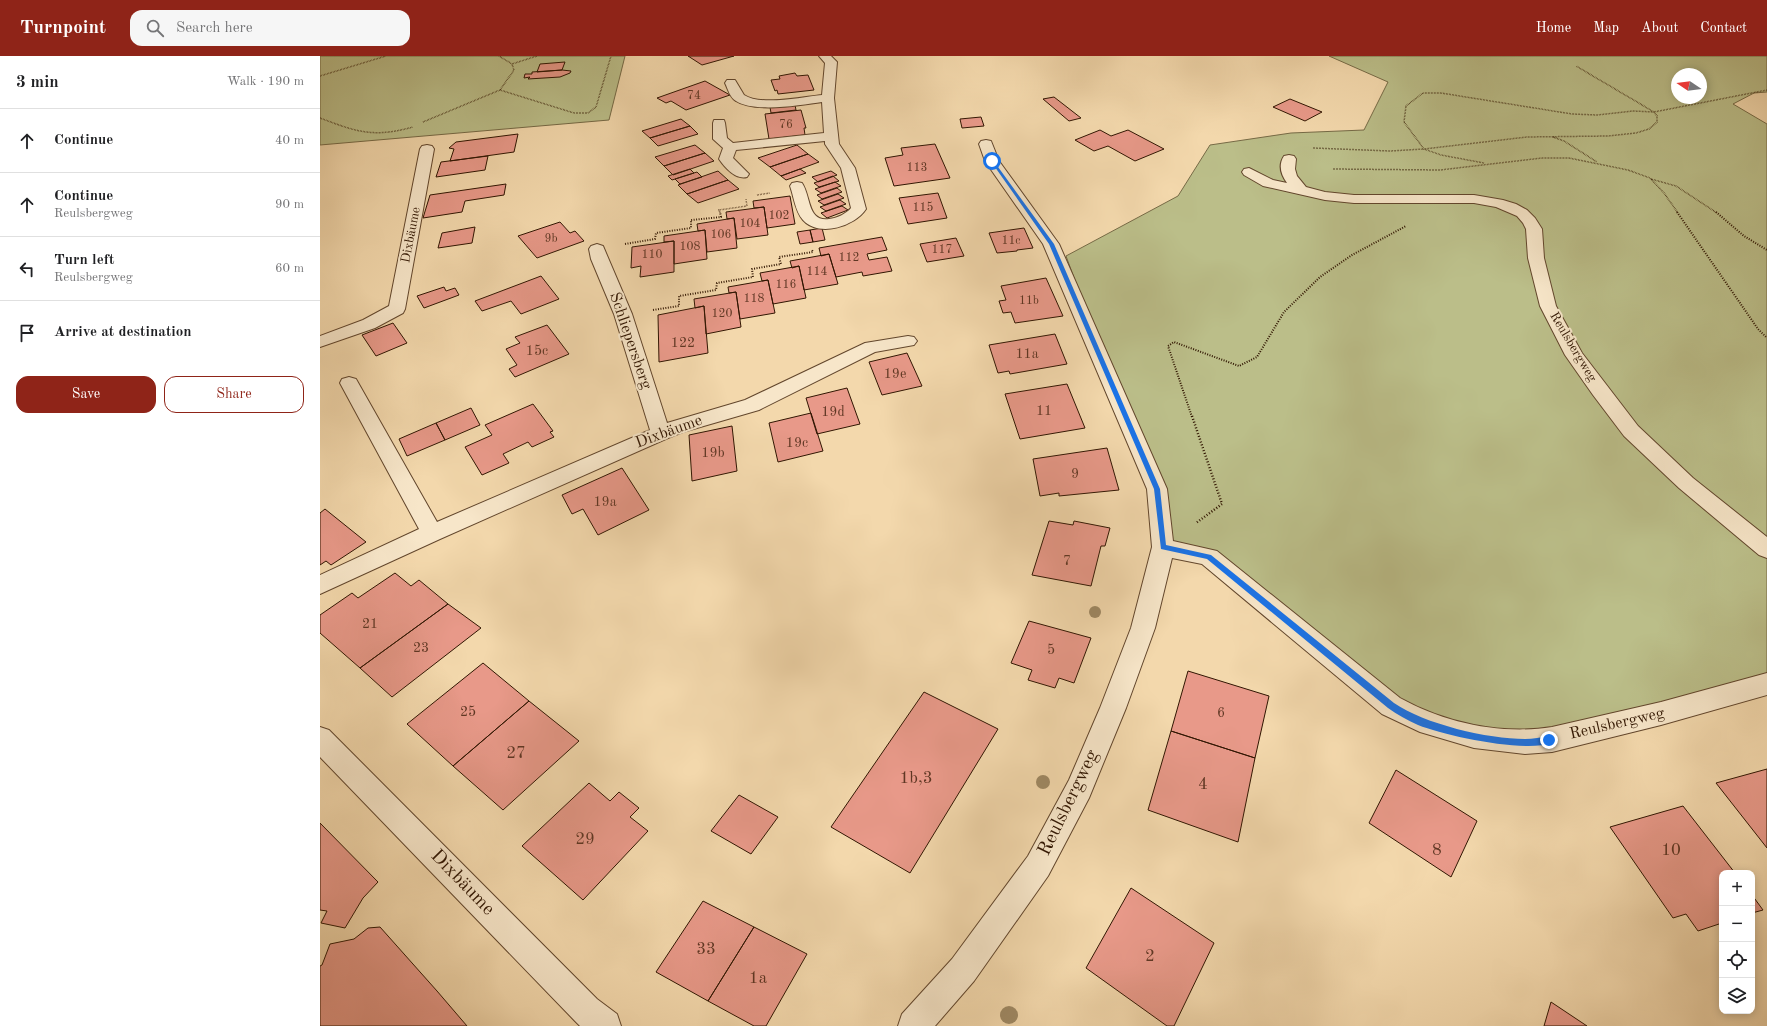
<!DOCTYPE html>
<meta charset="utf-8">
<style>
:root{--surface:#fff;--page:#f6f6f6;--text:#202124;--muted:#757577;--line:#e0e0e0;--accent:#8f2418}
body{margin:0;font-family:"Old Standard TT",serif;background:var(--page);color:var(--text)}
.controls{position:absolute;right:12px;bottom:12px;display:grid;overflow:hidden;border-radius:8px;box-shadow:0 2px 10px #0003}
.controls button{width:36px;height:36px;display:grid;place-items:center;padding:0;border:0;border-bottom:1px solid var(--line);background:var(--surface);color:var(--text);font:20px sans-serif}
.compass{position:absolute;left:1351px;top:12px;width:36px;height:36px;border-radius:50%;background:var(--surface);box-shadow:0 2px 10px #0003;rotate:283deg}
.stop{position:absolute;width:12px;height:12px;margin:-9px;border:3px solid #1a73e8;border-radius:50%;background:#fff}
.stop.end{background:#1a73e8;border-color:#fff;box-shadow:0 1px 4px #0008}
.list{margin:0;padding:0;list-style:none}
h2{display:flex;justify-content:space-between;align-items:center;height:52px;margin:0;padding:0 16px;font-size:17px}
h2 small{font-size:13px;font-weight:400;color:var(--muted)}
.list li{display:grid;grid-template-columns:26px 1fr auto;gap:12px;align-items:center;box-sizing:border-box;height:64px;padding:0 16px;border-top:1px solid var(--line)}
.list b{display:block;font-size:15px;white-space:nowrap}
.list p{margin:0;font-size:13px;white-space:nowrap;color:var(--muted)}
.list em{font-size:13px;font-style:normal;color:var(--muted)}
.actions{display:flex;gap:8px;padding:12px 16px}
.actions a{flex:1;padding:9px 0;border:1px solid var(--accent);border-radius:12px;text-align:center;font-size:14px;color:var(--accent)}
.actions .main{background:var(--accent);color:#fff}
.icon{flex:none;width:22px;height:22px;fill:none;stroke:currentColor;stroke-width:2;stroke-linecap:round;stroke-linejoin:round}
.map{position:relative;flex:none;width:1447px;height:970px;overflow:hidden}
header{display:flex;align-items:center;gap:24px;box-sizing:border-box;height:56px;padding:0 20px;background:var(--accent);color:#fff}
header strong{font-size:19px}
nav{display:flex;gap:22px;margin-inline-start:auto;font-size:14px}
.search{width:280px;height:36px;background:var(--page);display:flex;align-items:center;gap:10px;box-sizing:border-box;padding:0 14px;border-radius:12px;color:var(--muted);font-size:15px}
main{display:flex}
aside{flex:1;background:var(--surface)}
.map>svg:first-child{display:block}
</style>
<header>
<strong>Turnpoint</strong>
<div class="search"><svg class="icon" aria-label="search" viewBox="0 0 24 24"><circle cx="10" cy="10" r="6"/><path d="M15 15l6 6"/></svg>Search here</div>
<nav><a>Home</a><a>Map</a><a>About</a><a>Contact</a></nav>
</header>
<main>
<aside>
<h2>3 min<small>Walk · 190 m</small></h2>
<ul class="list">
<li><svg class="icon" aria-label="ahead" viewBox="0 0 24 24"><path d="M12 20V5M6 11l6-6 6 6"/></svg><div><b>Continue</b></div><em>40 m</em></li>
<li><svg class="icon" aria-label="ahead" viewBox="0 0 24 24"><path d="M12 20V5M6 11l6-6 6 6"/></svg><div><b>Continue</b><p>Reulsbergweg</p></div><em>90 m</em></li>
<li><svg class="icon" aria-label="left" viewBox="0 0 24 24"><path d="M17 20v-9H6M10 6l-5 5 5 5"/></svg><div><b>Turn left</b><p>Reulsbergweg</p></div><em>60 m</em></li>
<li><svg class="icon" aria-label="arrive" viewBox="0 0 24 24"><path d="M6 21V4h12l-3 4 3 4H6"/></svg><div><b>Arrive at destination</b></div></li>
</ul>
<div class="actions"><a class="main">Save</a><a>Share</a></div>
</aside>
<div class="map">
<svg width="1447" height="970" viewBox="0 0 1447 970">
<rect width="100%" height="100%" fill="#f3d8ac"/>
<filter id="stains"><feTurbulence type="fractalNoise" baseFrequency=".005" numOctaves="4"/><feColorMatrix values="0 0 0 0 .2 0 0 0 0 .09 0 0 0 0 .02 0 0 0 .5 -.17"/></filter>
<radialGradient id="worn" r=".72"><stop offset=".6" stop-color="#630" stop-opacity="0"/><stop offset="1" stop-color="#630" stop-opacity=".3"/></radialGradient>
<path fill="#bbbe89" stroke="#766a46" fill-rule="evenodd" d="M 0,0 L 305,0 L 289,64 L 0,89 Z
M 1009,0 L 1447,0 L 1447,36 L 1434,37 L 1413,48 L 1447,68 L 1447,624 L 1229,681 L 1101,663 L 890,500 L 847,493 L 839,432 L 786,309 L 746,200 L 858,140 L 890,89 L 971,77 L 1044,74 L 1068,26 ZM 1357,18 L 1381,18 L 1381,42 L 1357,42 Z"/>
<path fill="#e89989" stroke="#311602" d="M 368,0 L 414,0 L 382,9 Z
M 245,6 L 242,14 L 217,16 L 220,8 Z
M 242,14 L 251,15 L 250,17 L 240,21 L 208,23 L 210,21 L 204,22 L 205,18 L 212,18 L 212,16 Z
M 475,17 L 477,20 L 488,19 L 494,34 L 458,38 L 457,34 L 455,35 L 451,24 L 460,23 L 459,20 Z
M 385,25 L 410,39 L 366,54 L 351,45 L 346,47 L 337,42 Z
M 734,41 L 761,62 L 749,65 L 723,43 Z
M 970,43 L 1002,56 L 985,65 L 953,51 Z
M 475,49 L 476,54 L 451,57 L 450,51 Z
M 481,54 L 486,72 L 484,72 L 485,79 L 449,83 L 445,58 Z
M 661,61 L 664,70 L 642,72 L 640,63 Z
M 361,63 L 370,70 L 330,82 L 322,75 Z
M 370,70 L 378,78 L 338,90 L 330,82 Z
M 780,74 L 791,80 L 808,74 L 844,93 L 815,105 L 788,90 L 774,95 L 755,84 Z
M 198,78 L 194,96 L 130,105 L 134,93 L 129,92 L 136,86 Z
M 615,88 L 630,122 L 574,130 L 565,102 L 583,99 L 581,92 Z
M 375,89 L 385,97 L 344,110 L 335,101 Z
M 477,89 L 488,98 L 450,111 L 438,102 Z
M 385,97 L 394,105 L 353,119 L 344,110 Z
M 488,98 L 499,106 L 461,120 L 450,111 Z
M 168,100 L 165,114 L 116,121 L 121,106 Z
M 370,113 L 374,117 L 352,124 L 348,120 Z
M 480,113 L 486,117 L 466,124 L 461,120 Z
M 398,115 L 408,124 L 367,138 L 358,129 Z
M 511,115 L 517,119 L 498,126 L 492,121 Z
M 377,116 L 382,121 L 360,128 L 355,123 Z
M 513,120 L 519,125 L 499,131 L 494,127 Z
M 408,124 L 419,133 L 378,147 L 367,138 Z
M 515,126 L 521,130 L 501,137 L 495,133 Z
M 186,128 L 184,139 L 145,145 L 142,156 L 103,162 L 110,139 Z
M 517,132 L 522,136 L 502,143 L 497,139 Z
M 618,137 L 627,162 L 588,168 L 579,142 Z
M 518,138 L 524,142 L 504,149 L 498,145 Z
M 470,140 L 475,168 L 447,172 L 444,151 L 434,152 L 433,145 Z
M 520,144 L 526,148 L 506,155 L 500,151 Z
M 522,150 L 528,154 L 507,162 L 501,157 Z
M 444,151 L 448,179 L 417,183 L 414,162 L 407,163 L 406,156 Z
M 414,162 L 417,192 L 387,196 L 385,174 L 378,175 L 377,168 Z
M 240,166 L 250,177 L 255,175 L 264,185 L 217,202 L 198,180 Z
M 155,171 L 152,187 L 118,192 L 122,177 Z
M 502,172 L 505,184 L 493,186 L 490,174 Z
M 704,172 L 713,192 L 697,194 L 697,195 L 677,197 L 669,177 Z
M 385,174 L 387,203 L 354,208 L 354,185 L 344,186 L 344,180 Z
M 490,174 L 493,186 L 480,188 L 477,176 Z
M 562,181 L 567,194 L 547,198 L 549,204 L 567,201 L 572,215 L 543,220 L 542,216 L 516,221 L 509,198 L 501,200 L 499,192 Z
M 636,182 L 644,200 L 607,206 L 600,188 Z
M 354,185 L 354,216 L 320,221 L 321,210 L 311,212 L 312,191 Z
M 509,198 L 518,228 L 484,234 L 479,210 L 472,212 L 470,205 Z
M 479,210 L 486,242 L 453,248 L 448,224 L 442,225 L 440,217 Z
M 221,220 L 239,243 L 201,258 L 191,245 L 162,255 L 155,245 Z
M 726,222 L 743,260 L 695,267 L 691,256 L 683,257 L 679,245 L 686,244 L 681,230 Z
M 448,224 L 455,257 L 420,263 L 416,236 L 409,237 L 408,231 Z
M 124,231 L 126,235 L 135,232 L 139,239 L 104,252 L 97,240 Z
M 416,236 L 421,271 L 386,278 L 384,250 L 375,252 L 374,243 Z
M 384,250 L 388,297 L 339,306 L 338,259 Z
M 73,267 L 87,287 L 56,300 L 42,279 Z
M 227,269 L 249,298 L 195,321 L 189,313 L 197,309 L 186,293 L 200,287 L 195,281 Z
M 735,278 L 747,308 L 690,318 L 689,315 L 678,317 L 669,289 Z
M 587,297 L 602,330 L 562,339 L 549,306 Z
M 747,328 L 765,372 L 700,383 L 685,338 Z
M 527,332 L 540,368 L 497,378 L 486,342 Z
M 213,348 L 233,375 L 230,376 L 234,381 L 212,391 L 208,386 L 183,398 L 189,407 L 162,419 L 145,391 L 172,379 L 165,369 Z
M 151,352 L 160,369 L 125,384 L 116,367 Z
M 491,357 L 503,395 L 458,406 L 449,367 Z
M 116,367 L 125,384 L 87,400 L 79,383 Z
M 412,370 L 417,415 L 372,425 L 369,379 Z
M 787,392 L 799,434 L 739,440 L 739,437 L 720,440 L 713,403 Z
M 302,412 L 329,454 L 278,479 L 263,453 L 252,458 L 242,439 Z
M 5,453 L 46,486 L 11,509 L 6,505 L 0,509 L 0,457 Z
M 729,465 L 753,469 L 754,465 L 790,472 L 785,490 L 781,490 L 771,530 L 712,519 Z
M 75,517 L 91,530 L 99,524 L 128,548 L 40,612 L 0,577 L 0,559 L 32,537 L 38,542 Z
M 128,548 L 161,572 L 72,641 L 40,612 Z
M 709,565 L 771,582 L 754,627 L 739,622 L 735,632 L 708,624 L 712,614 L 691,607 Z
M 163,607 L 209,645 L 133,710 L 87,668 Z
M 868,615 L 949,640 L 935,702 L 851,675 Z
M 604,636 L 678,673 L 590,817 L 511,771 Z
M 209,645 L 259,685 L 183,754 L 133,710 Z
M 851,675 L 935,702 L 918,786 L 828,754 Z
M 1447,713 L 1447,792 L 1396,727 Z
M 1076,714 L 1157,765 L 1131,821 L 1049,767 Z
M 269,727 L 290,745 L 299,736 L 319,752 L 310,761 L 328,775 L 263,844 L 202,790 Z
M 419,739 L 458,761 L 431,798 L 391,775 Z
M 1363,750 L 1415,817 L 1402,817 L 1402,867 L 1378,875 L 1366,858 L 1353,862 L 1290,771 Z
M 0,767 L 58,826 L 43,842 L 25,872 L 1,867 L 7,855 L 0,854 Z
M 811,832 L 894,887 L 854,970 L 847,970 L 766,912 Z
M 1432,839 L 1443,854 L 1432,857 Z
M 383,845 L 434,871 L 388,945 L 336,916 Z
M 60,871 L 117,935 L 147,970 L 0,970 L 0,910 L 2,909 L 10,888 L 34,883 L 48,872 Z
M 434,871 L 487,898 L 446,970 L 434,970 L 388,945 Z
M 1231,946 L 1267,970 L 1224,970 Z"/>
<g fill="none" stroke-linecap="round" stroke-linejoin="round">
<g stroke="#62462c" stroke-width="2">
<path id="minor" d="M 499,0 L 511,0 L 517,6 L 514,42 L 519,88 L 535,112 L 546,153 C 535,170 499,182 483,164 C 475,155 474,141 470,130 L 472,127 L 477,126 L 482,127 C 491,140 487,166 509,163 C 517,162 526,158 531,152 L 521,112 L 505,88 L 505,85 L 416,94 L 413,102 L 429,118 L 427,121 C 416,124 405,112 399,103 L 403,92 L 393,83 L 393,67 L 394,64 L 404,64 L 405,67 L 407,82 L 413,87 L 504,77 L 502,46 C 482,49 434,57 416,45 C 410,42 408,33 405,27 L 407,24 L 415,24 L 424,39 C 441,50 482,41 502,39 L 505,7 Z
M 666,84 L 671,85 L 679,105 L 739,188 L 847,433 L 853,485 L 897,495 L 1080,642 C 1125,667 1181,679 1232,671 L 1341,646 L 1447,617 L 1447,639 L 1341,669 L 1232,696 L 1205,698 L 1154,692 L 1100,676 L 1062,658 L 882,508 L 852,502 L 835,572 L 806,652 L 769,742 L 728,820 L 654,925 L 615,970 L 578,970 L 582,958 L 632,903 L 708,800 L 749,724 L 780,652 L 811,572 L 832,491 L 827,433 L 723,188 L 665,105 L 659,88 L 661,85 Z
M 107,89 L 112,90 L 114,93 L 85,253 L 83,257 L 55,272 L 0,291 L 0,280 L 43,264 L 69,250 L 100,93 L 102,90 Z
M 969,99 L 974,100 L 976,103 L 975,113 L 977,120 L 986,131 L 1005,136 L 1034,139 L 1154,139 L 1183,144 L 1196,148 L 1207,154 L 1215,162 L 1222,173 L 1224,202 L 1236,250 L 1262,297 L 1318,370 L 1373,422 L 1447,481 L 1447,502 L 1439,499 L 1359,432 L 1304,380 L 1273,339 L 1245,299 L 1220,250 L 1208,202 L 1206,173 L 1203,167 L 1197,160 L 1176,151 L 1154,147 L 1034,147 L 1005,144 L 943,130 L 924,119 L 922,116 L 924,113 L 929,112 L 953,124 L 967,127 C 961,119 958,109 964,100 Z
M 277,188 L 283,190 L 312,258 L 347,367 L 425,344 L 545,287 L 588,280 L 594,281 L 597,285 L 594,289 L 555,296 L 439,354 L 363,376 L 348,382 L 120,483 L 0,538 L 0,519 L 99,473 L 20,327 L 22,323 L 29,321 L 36,323 L 117,466 L 330,374 L 294,258 L 271,203 L 269,193 L 271,190 Z
M 0,671 L 9,674 L 277,943 L 297,958 L 301,970 L 260,970 L 255,965 L 0,701 Z"/>
</g>
<path stroke="#311602" stroke-width="1.5" stroke-dasharray="0.5 1" stroke-linecap="butt" d="M 192,8 L 217,0
M 0,20 L 66,0
M 180,34 L 254,57 L 268,57 L 276,51 L 291,0
M 0,62 C 37,76 53,82 93,71
M 103,66 L 180,34 L 194,14 L 192,8 L 179,0
M 1233,81 L 1244,85 L 1277,106
M 993,92 L 1070,95 L 1104,93 L 1207,81 L 1288,80 L 1316,77 L 1329,73 L 1337,66 L 1337,60 L 1334,56 L 1256,10
M 1164,107 L 1121,99 L 1104,93 L 1084,66 L 1086,50 L 1103,37 L 1121,37 L 1252,58 L 1277,59 L 1313,55 L 1334,56 L 1447,34
M 1013,113 L 1120,114 L 1222,102 L 1249,102 L 1308,114 L 1330,122 L 1344,137 L 1358,157
M 1331,123 L 1356,130 L 1397,157
M 437,139 L 450,137
M 400,157 L 399,154 L 427,150 L 426,143"/>
<path stroke="#311602" stroke-width="2" stroke-dasharray="1 1.5" stroke-linecap="butt" d="M 1357,156 L 1438,273 L 1447,282
M 1396,156 L 1424,180 L 1447,194
M 305,188 L 335,183 L 336,177 L 371,172 L 371,164 L 401,161 L 400,156
M 333,254 L 359,250 L 359,240 L 396,234 L 397,227 L 433,221 L 432,213 L 461,208 L 459,201 L 493,196 L 492,194
M 872,361 L 848,290 L 854,286 L 919,310 L 937,301 L 964,256 L 1000,221 L 1032,199 L 1086,170"/>
<path stroke="#311602" stroke-width="2.5" stroke-dasharray="1 2" stroke-linecap="butt" d="M 872,360 L 902,448 L 876,467"/>
<use href="#minor" fill="#f7e6c9" fill-rule="evenodd"/>
</g>
<g fill="#9f8964">
<circle cx="775" cy="556" r="6"/>
<circle cx="723" cy="726" r="7"/>
<circle cx="689" cy="959" r="9"/>
</g>
<path fill="#1a73e8" d="M 670,104 L 673,104 L 734,188 L 840,433 L 846,489 L 891,499 L 1074,647 C 1104,668 1168,683 1205,683 C 1213,683 1221,681 1229,680 L 1232,681 L 1232,687 C 1204,697 1126,680 1098,669 C 1087,664 1078,659 1068,652 L 887,503 L 841,493 L 834,433 L 729,188 Z"/>
<g text-anchor="middle" dominant-baseline="central" stroke-width="4" stroke-linejoin="round" paint-order="stroke">
<g font-size="12" fill="#5f3724">
<text x="374" y="40">74</text>
<text x="466" y="69">76</text>
<text x="597" y="112">113</text>
<text x="603" y="152">115</text>
<text x="459" y="160">102</text>
<text x="430" y="168">104</text>
<text x="401" y="179">106</text>
<text x="231" y="183">9b</text>
<text x="691" y="185">11c</text>
<text x="370" y="191">108</text>
<text x="622" y="194">117</text>
<text x="332" y="199">110</text>
<text x="529" y="202">112</text>
<text x="497" y="216">114</text>
<text x="466" y="229">116</text>
<text x="434" y="243">118</text>
<text x="709" y="245">11b</text>
<text x="402" y="258">120</text>
</g>
<g font-size="13" fill="#311602" stroke="#f7e6c9">
<text transform="translate(91 179) rotate(-79)">Dixbäume</text>
<text transform="translate(1253 291) rotate(59)">Reulsbergweg</text>
</g>
<g font-size="14" fill="#5f3724">
<text x="363" y="287">122</text>
<text x="217" y="295">15c</text>
<text x="707" y="298">11a</text>
<text x="575" y="318">19e</text>
<text x="724" y="355">11</text>
<text x="513" y="356">19d</text>
<text x="477" y="387">19c</text>
<text x="393" y="397">19b</text>
<text x="755" y="418">9</text>
<text x="285" y="446">19a</text>
<text x="747" y="505">7</text>
<text x="50" y="568">21</text>
<text x="101" y="592">23</text>
<text x="731" y="594">5</text>
<text x="148" y="656">25</text>
<text x="901" y="657">6</text>
</g>
<g font-size="16" fill="#311602" stroke="#f7e6c9">
<text transform="translate(310 285) rotate(71)">Schliepersberg</text>
<text transform="translate(349 376) rotate(-20)">Dixbäume</text>
<text transform="translate(1297 668) rotate(-13)">Reulsbergweg</text>
</g>
<g font-size="17" fill="#5f3724">
<text x="196" y="697">27</text>
<text x="596" y="722">1b,3</text>
<text x="883" y="728">4</text>
<text x="265" y="783">29</text>
<text x="1117" y="794">8</text>
<text x="1351" y="794">10</text>
<text x="386" y="893">33</text>
<text x="830" y="900">2</text>
<text x="438" y="922">1a</text>
</g>
<g font-size="19" fill="#311602" stroke="#f7e6c9">
<text transform="translate(749 747) rotate(-64)">Reulsbergweg</text>
<text transform="translate(142 827) rotate(46)">Dixbäume</text>
</g>
</g>
<rect width="100%" height="100%" filter="url(#stains)"/>
<rect width="100%" height="100%" fill="url(#worn)"/>
</svg>
<div class="controls">
<button>+</button>
<button>−</button>
<button><svg class="icon" aria-label="locate" viewBox="0 0 24 24"><circle cx="12" cy="12" r="6"/><path d="M12 2v4M12 18v4M2 12h4M18 12h4"/></svg></button>
<button><svg class="icon" aria-label="layers" viewBox="0 0 24 24"><path d="M12 4l9 5-9 5-9-5zM3 14l9 5 9-5"/></svg></button>
</div>
<svg class="compass" viewBox="-18 -18 36 36"><path d="M0-13l5 13h-10z" fill="#e53935"/><path d="M0 13l5-13h-10z" fill="#757577"/></svg>
<div class="stop" style="left:672px;top:105px"></div>
<div class="stop end" style="left:1229px;top:684px"></div>
</div>
</main>
